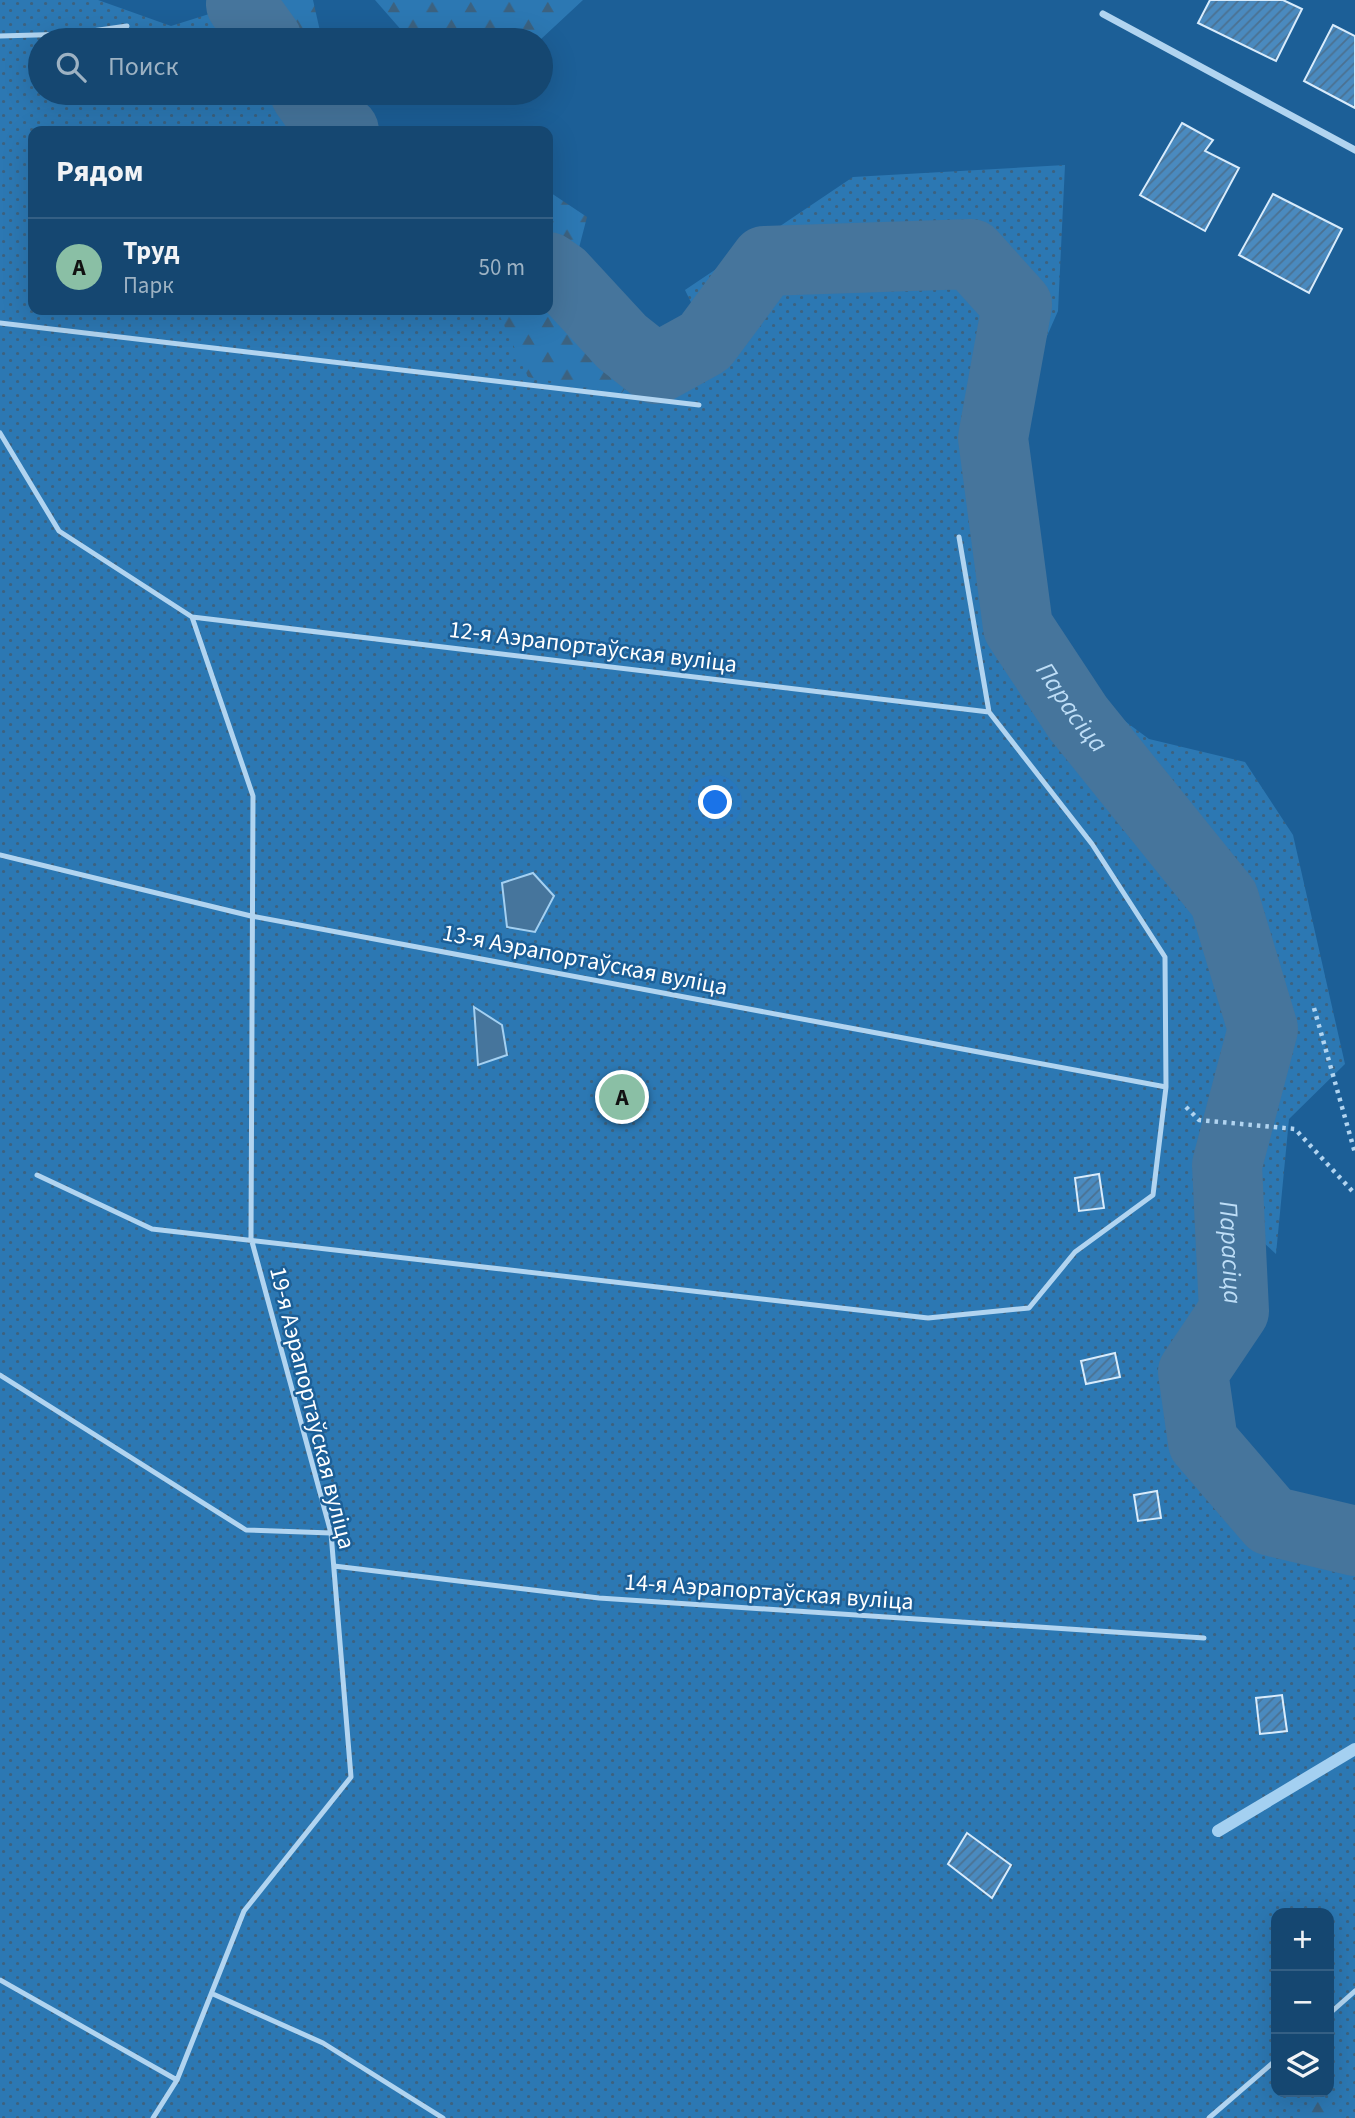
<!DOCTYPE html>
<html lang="ru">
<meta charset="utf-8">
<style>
:root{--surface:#154771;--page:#1e4e76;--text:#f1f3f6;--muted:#9db2c3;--line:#345f84;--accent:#8abfa5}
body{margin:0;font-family:"Source Sans 3",sans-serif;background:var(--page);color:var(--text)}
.controls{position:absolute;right:21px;bottom:21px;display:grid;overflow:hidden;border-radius:14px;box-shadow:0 7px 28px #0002}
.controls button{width:63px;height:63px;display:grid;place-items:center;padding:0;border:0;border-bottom:2px solid var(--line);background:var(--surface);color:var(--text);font:35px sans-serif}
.you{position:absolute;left:716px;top:803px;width:24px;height:24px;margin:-18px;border:5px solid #fff;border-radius:50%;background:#1a73e8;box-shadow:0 0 0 10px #1a73e833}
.badge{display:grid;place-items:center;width:46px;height:46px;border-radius:50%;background:var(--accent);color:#111;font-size:23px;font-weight:700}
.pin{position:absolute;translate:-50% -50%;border:4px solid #fff;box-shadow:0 2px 7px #0006}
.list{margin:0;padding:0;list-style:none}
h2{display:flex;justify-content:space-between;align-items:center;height:91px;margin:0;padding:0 28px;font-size:30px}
h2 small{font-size:23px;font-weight:400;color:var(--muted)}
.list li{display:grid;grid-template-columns:46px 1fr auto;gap:21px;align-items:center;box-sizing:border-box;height:98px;padding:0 28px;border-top:2px solid var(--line)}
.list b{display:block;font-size:26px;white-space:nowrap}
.list p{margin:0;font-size:23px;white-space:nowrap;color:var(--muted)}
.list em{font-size:23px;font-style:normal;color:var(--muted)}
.icon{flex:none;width:38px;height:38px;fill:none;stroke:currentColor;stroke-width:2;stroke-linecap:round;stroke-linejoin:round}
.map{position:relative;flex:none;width:1355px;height:2118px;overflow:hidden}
.search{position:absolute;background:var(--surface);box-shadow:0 7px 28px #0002;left:28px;top:28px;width:525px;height:77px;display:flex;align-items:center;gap:18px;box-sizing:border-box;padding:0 24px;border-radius:38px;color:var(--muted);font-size:26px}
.panel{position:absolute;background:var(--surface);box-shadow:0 7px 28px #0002;left:28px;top:126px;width:525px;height:189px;border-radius:14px}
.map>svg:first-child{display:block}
</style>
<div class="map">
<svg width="1355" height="2118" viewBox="0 0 1355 2118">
<defs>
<pattern id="grass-dots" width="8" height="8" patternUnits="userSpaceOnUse" patternTransform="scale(1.75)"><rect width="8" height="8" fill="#2c78b3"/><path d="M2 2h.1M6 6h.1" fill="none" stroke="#3c6280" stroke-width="1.8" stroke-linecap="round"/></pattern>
<pattern id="forest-firs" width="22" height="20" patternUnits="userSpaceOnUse" patternTransform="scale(1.75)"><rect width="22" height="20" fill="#2c78b3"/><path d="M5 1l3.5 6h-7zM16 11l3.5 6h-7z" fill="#3c6280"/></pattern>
<pattern id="building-hatch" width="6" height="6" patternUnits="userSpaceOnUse" patternTransform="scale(1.75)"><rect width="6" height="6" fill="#4a8abf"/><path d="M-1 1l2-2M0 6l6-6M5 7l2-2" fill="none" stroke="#4b7191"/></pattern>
</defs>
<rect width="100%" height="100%" fill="#1c5f97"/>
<path fill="url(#grass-dots)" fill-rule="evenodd" d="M 0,0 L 98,0 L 171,26 L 241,4 L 267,40 L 40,40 L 40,93 L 305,93 L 318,111 L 344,131 L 33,131 L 33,310 L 548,310 L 561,276 L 622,342 L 656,369 L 708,337 L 685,290 L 853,177 L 1065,165 L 1058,311 L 1018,402 L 998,472 L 1018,627 L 1037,656 L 1149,739 L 1245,762 L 1293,835 L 1345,1064 L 1289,1119 L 1276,1254 L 1229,1211 L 1234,1311 L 1193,1372 L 1202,1431 L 1212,1452 L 1256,1504 L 1355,1522 L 1355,2118 L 0,2118 ZM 1276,1913 L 1329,1913 L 1329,2092 L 1276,2092 Z"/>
<path fill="url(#forest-firs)" d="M 246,0 L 313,0 L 322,40 L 264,40 Z
M 375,0 L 583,0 L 540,40 L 410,40 Z
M 548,191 L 587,217 L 560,321 L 663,337 L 621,394 L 528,377 L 497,310 L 548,310 Z
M 1320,2096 L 1344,2118 L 1293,2118 Z"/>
<path fill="#46759c" stroke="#a4d0f1" stroke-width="2" d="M 533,873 L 554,896 L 535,932 L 507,927 L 502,883 Z
M 474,1007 L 502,1025 L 507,1055 L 478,1065 Z"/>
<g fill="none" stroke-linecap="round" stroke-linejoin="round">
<path stroke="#a4d0f1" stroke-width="12" d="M 1218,1831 L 1355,1749"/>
<g stroke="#46759c" stroke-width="70">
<path d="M 243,0 L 241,4 L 267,40"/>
<path d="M 305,93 L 318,111 L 344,131"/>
<path id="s1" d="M 548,267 L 561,276 L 622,342 L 656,369 L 705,342 L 765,261 L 971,254 L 1017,305 L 993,438 L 1018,627 L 1078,718 L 1224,899 L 1263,1029 L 1227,1165 L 1234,1311 L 1193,1372 L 1203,1442 L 1271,1521 L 1355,1541"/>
</g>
</g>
<path fill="url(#building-hatch)" stroke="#d8ebfb" stroke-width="2" d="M 1210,0 L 1283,0 L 1302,9 L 1276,61 L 1198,23 Z
M 1333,25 L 1355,36 L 1355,108 L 1304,81 Z
M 1182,123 L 1213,140 L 1205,151 L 1239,168 L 1205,231 L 1140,195 Z
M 1273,194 L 1342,229 L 1309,293 L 1239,255 Z
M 1099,1174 L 1104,1208 L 1079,1211 L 1075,1178 Z
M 1115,1353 L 1120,1377 L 1086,1384 L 1081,1361 Z
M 1157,1491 L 1161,1518 L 1138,1521 L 1134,1495 Z
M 1282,1695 L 1287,1731 L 1260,1734 L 1256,1698 Z
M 967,1833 L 1011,1865 L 992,1898 L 948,1864 Z"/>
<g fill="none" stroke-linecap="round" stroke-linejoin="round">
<path stroke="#b1d4f0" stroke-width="4.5" stroke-dasharray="3.5 5" stroke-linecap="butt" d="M 1314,1008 L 1355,1153
M 1186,1107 L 1199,1120 L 1295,1129 L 1355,1194"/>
<path stroke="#b1d4f0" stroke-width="5" d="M 0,36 L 71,34 L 127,26
M 0,323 L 699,405
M 0,433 L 59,531 L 192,617 L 253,796 L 251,1238 L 331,1533 L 351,1777 L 244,1911 L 177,2080 L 153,2118
M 192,617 L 989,712
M 0,855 L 251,916 L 1166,1087
M 37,1175 L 152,1229 L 928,1318 L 1029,1308 L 1075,1252 L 1153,1195 L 1166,1087 L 1165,957 L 1092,844 L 989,712 L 959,537
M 0,1375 L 246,1530 L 331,1533
M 334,1566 L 599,1598 L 1204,1638
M 0,1980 L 177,2080
M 213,1994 L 323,2043 L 443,2118
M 1329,2014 L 1355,1991
M 1209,2118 L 1276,2060"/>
<path stroke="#b1d4f0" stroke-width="7" d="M 1103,14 L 1355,150"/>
</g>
<g text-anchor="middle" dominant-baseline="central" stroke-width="5" stroke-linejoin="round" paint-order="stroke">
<g font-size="24" fill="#fff" stroke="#1c5f97">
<text transform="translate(593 647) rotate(7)">12-я Аэрапортаўская вуліца</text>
<text transform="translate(585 960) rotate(11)">13-я Аэрапортаўская вуліца</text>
<text transform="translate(312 1408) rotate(76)">19-я Аэрапортаўская вуліца</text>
<text transform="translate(769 1592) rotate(4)">14-я Аэрапортаўская вуліца</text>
</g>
<g font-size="26" font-style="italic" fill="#bdddf6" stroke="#1c5f97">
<text stroke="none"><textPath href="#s1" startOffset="1003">Парасіца</textPath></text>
<text stroke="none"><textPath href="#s1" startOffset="1612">Парасіца</textPath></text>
</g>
</g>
</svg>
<div class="controls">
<button>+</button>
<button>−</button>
<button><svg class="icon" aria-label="layers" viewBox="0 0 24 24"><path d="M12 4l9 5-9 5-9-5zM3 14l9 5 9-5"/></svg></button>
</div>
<div class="you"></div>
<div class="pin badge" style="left:622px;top:1097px">A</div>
<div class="search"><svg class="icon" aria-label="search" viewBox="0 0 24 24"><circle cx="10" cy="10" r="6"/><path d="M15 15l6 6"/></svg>Поиск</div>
<section class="panel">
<h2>Рядом<small></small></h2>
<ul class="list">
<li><span class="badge">A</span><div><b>Труд</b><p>Парк</p></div><em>50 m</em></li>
</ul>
</section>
</div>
